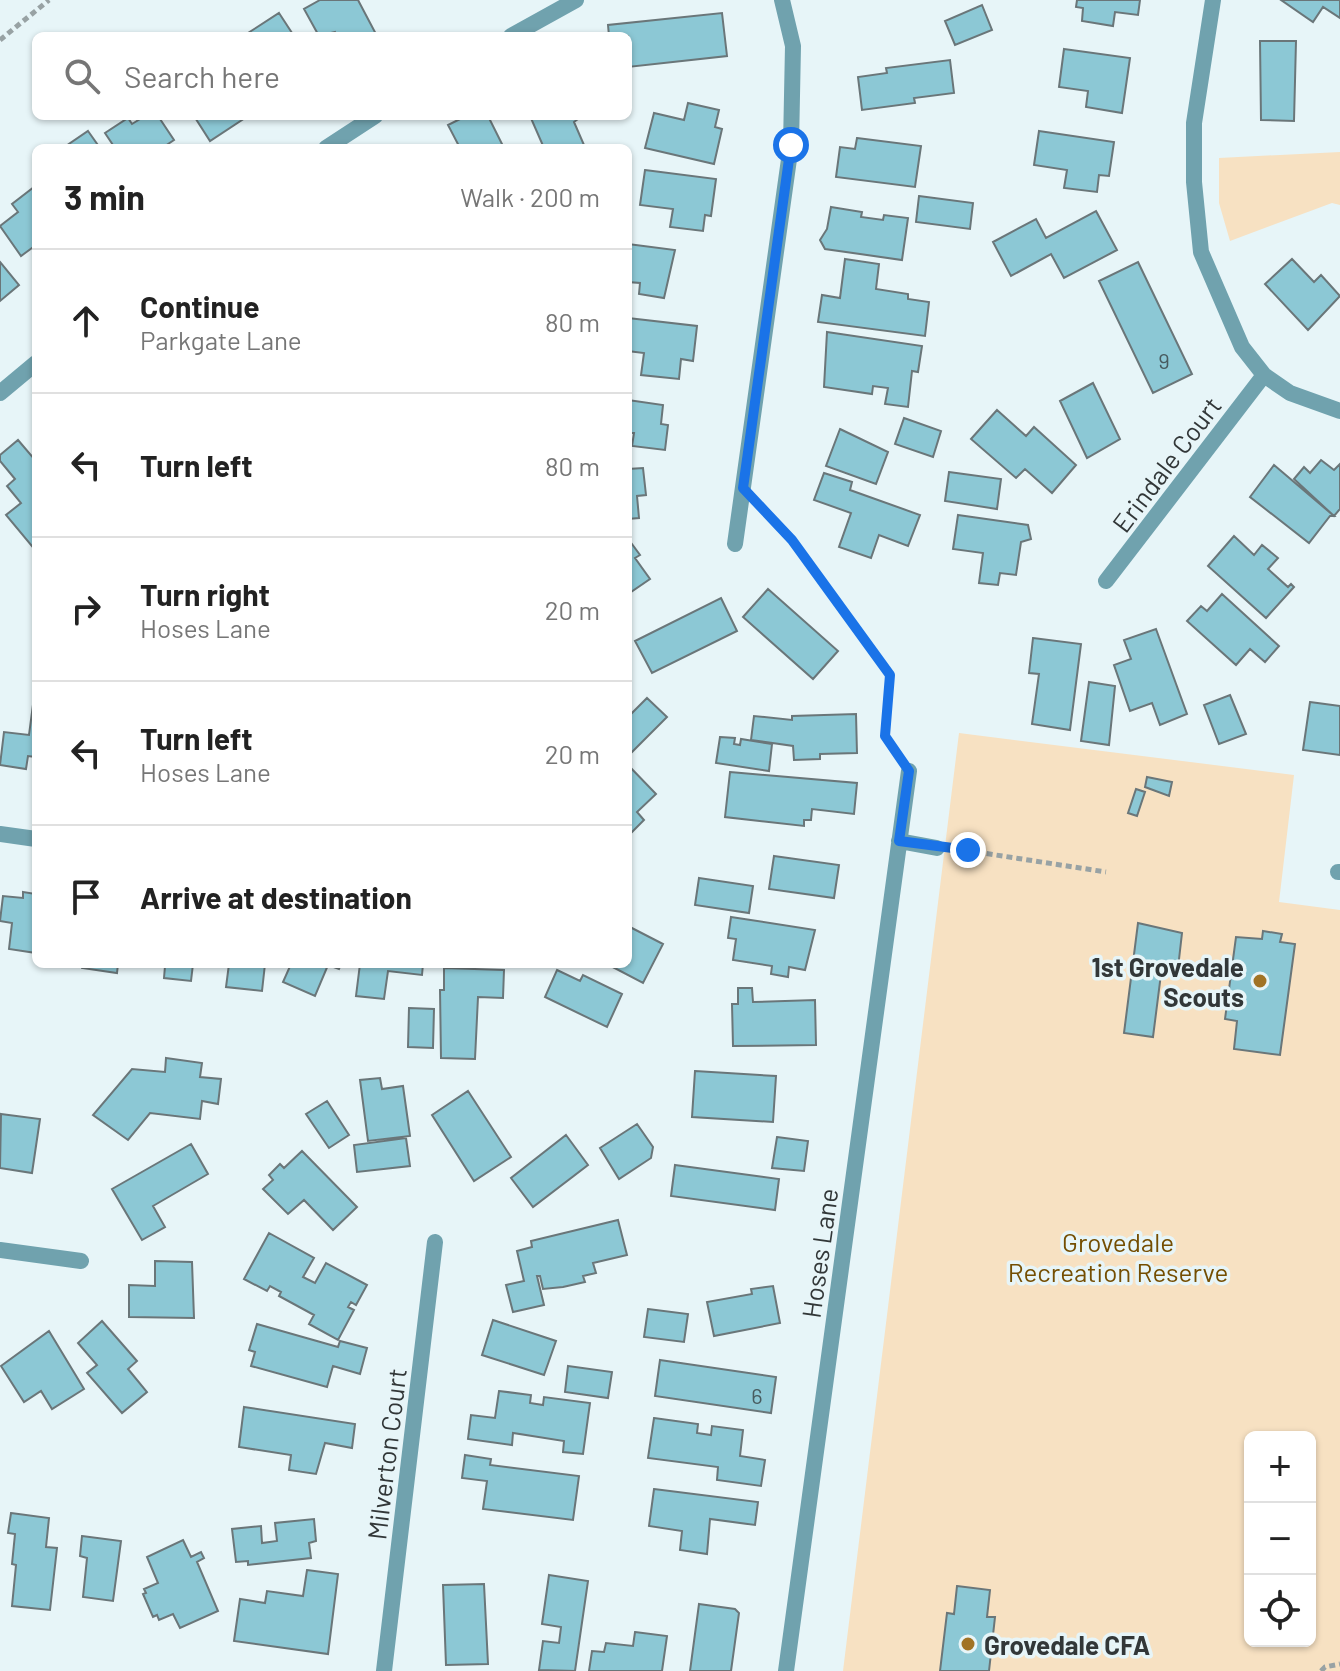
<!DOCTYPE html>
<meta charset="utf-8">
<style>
:root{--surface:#fff;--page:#f2f2f2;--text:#222;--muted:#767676;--line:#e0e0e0}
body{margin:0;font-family:Barlow,sans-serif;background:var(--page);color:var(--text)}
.controls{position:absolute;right:24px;bottom:24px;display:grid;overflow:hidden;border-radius:12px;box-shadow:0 2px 6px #0004}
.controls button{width:72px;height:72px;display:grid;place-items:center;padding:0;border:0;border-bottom:2px solid var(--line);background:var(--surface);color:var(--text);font:40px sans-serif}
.stop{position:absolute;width:24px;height:24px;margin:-18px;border:6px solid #1a73e8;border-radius:50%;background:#fff}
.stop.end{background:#1a73e8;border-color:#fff;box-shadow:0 2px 8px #0008}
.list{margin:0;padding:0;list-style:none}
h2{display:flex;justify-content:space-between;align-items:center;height:104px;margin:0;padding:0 32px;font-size:34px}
h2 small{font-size:26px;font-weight:400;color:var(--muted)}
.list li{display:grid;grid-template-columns:52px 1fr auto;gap:24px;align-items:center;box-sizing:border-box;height:144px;padding:0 32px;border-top:2px solid var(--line)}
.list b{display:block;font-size:30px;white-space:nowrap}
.list p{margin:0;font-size:26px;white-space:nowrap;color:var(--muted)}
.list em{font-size:26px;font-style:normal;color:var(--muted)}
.icon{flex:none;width:44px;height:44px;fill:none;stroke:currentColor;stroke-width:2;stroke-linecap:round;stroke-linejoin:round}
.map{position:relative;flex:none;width:1340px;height:1671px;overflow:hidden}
.search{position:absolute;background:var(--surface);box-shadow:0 2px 6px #0004;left:32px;top:32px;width:600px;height:88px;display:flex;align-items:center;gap:20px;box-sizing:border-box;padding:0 28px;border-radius:12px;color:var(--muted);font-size:30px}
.panel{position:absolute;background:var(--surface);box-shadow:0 2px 6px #0004;left:32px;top:144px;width:600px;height:824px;border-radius:12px}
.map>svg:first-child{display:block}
</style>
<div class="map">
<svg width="1340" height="1671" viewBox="0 0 1340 1671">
<rect width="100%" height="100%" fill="#e7f5f8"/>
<path fill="#f7e1c2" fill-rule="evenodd" d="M 1340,152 L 1340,205 L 1332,203 L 1230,241 L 1219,203 L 1219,158 Z
M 959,733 L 1294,775 L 1279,902 L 1340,910 L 1340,1671 L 843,1671 ZM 1250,1437 L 1310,1437 L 1310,1641 L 1250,1641 Z"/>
<path fill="#8cc8d5" stroke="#6a7679" stroke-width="2" d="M 320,0 L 358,0 L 377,36 L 337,36 L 335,32 L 319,36 L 304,9 Z
M 1077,0 L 1140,0 L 1138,15 L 1115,12 L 1113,26 L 1082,21 L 1083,8 L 1076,7 Z
M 1281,0 L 1340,0 L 1340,18 L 1323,7 L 1313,22 Z
M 982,5 L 992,30 L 955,45 L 945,21 Z
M 279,13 L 294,36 L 250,36 L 248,33 Z
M 722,13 L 727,56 L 628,67 L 628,36 L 609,36 L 608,25 Z
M 1260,41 L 1296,41 L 1294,121 L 1261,120 Z
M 1064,49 L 1130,58 L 1122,113 L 1086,107 L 1088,91 L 1059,87 Z
M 950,60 L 954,93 L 914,98 L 915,103 L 862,110 L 858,77 L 887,73 L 886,68 Z
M 688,103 L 719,110 L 715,127 L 722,129 L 714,164 L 645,148 L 654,113 L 684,120 Z
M 145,116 L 158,116 L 174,140 L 162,148 L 115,148 L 105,133 L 128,118 L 132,124 Z
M 194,116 L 248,116 L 210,141 Z
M 466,116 L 488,116 L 504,148 L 460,148 L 448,125 Z
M 530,116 L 582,116 L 574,122 L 584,145 L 577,148 L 544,148 Z
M 88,131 L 100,148 L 63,148 Z
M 1039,131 L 1114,142 L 1109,176 L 1099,175 L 1097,192 L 1064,188 L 1067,170 L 1034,165 Z
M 857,138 L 921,146 L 915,187 L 836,177 L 840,147 L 855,149 Z
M 645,170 L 716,179 L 711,216 L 705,215 L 703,231 L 670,227 L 673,209 L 640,205 Z
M 34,187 L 36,245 L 21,256 L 0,226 L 18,212 L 12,204 Z
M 919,196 L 973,203 L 970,229 L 916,222 Z
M 831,207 L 862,212 L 861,217 L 883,220 L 884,215 L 908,218 L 902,260 L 825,249 L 820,240 L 827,229 Z
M 1096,211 L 1117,250 L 1064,278 L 1051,254 L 1011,276 L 993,242 L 1036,219 L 1046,238 Z
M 628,244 L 675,250 L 664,298 L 639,294 L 640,283 L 628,282 Z
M 845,259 L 879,264 L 876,289 L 908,294 L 908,299 L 929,302 L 925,336 L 818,322 L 822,295 L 840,298 Z
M 1292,259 L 1314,282 L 1321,275 L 1340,296 L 1308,330 L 1265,284 Z
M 0,262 L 19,285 L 0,301 Z
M 1138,262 L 1192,374 L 1153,393 L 1099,281 Z
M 628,318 L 697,326 L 693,361 L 681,359 L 679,379 L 641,375 L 644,353 L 628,351 Z
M 827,332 L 922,346 L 918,372 L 912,371 L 908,407 L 885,404 L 888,388 L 873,386 L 872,394 L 824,387 Z
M 1093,383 L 1120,439 L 1087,458 L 1060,401 Z
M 628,400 L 663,405 L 661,424 L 668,425 L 665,450 L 632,446 L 634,433 L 628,433 Z
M 997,410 L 1026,436 L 1034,427 L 1076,465 L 1052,493 L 1025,469 L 1016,478 L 971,439 Z
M 904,418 L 941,431 L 933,457 L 895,444 Z
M 840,429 L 888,452 L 876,484 L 826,466 Z
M 18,440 L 36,461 L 36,551 L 6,515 L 21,503 L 7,486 L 15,479 L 0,461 L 0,455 Z
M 1321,460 L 1334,470 L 1340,464 L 1340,509 L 1334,516 L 1294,479 L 1304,467 L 1310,473 Z
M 1274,465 L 1334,516 L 1330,516 L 1309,543 L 1250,497 Z
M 643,468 L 646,495 L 637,496 L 639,518 L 628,519 L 628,469 Z
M 949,472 L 1001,479 L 997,509 L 945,501 Z
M 824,473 L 852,482 L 850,490 L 920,515 L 908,546 L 879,535 L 871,558 L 839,547 L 851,513 L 814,500 Z
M 958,515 L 1028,525 L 1031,539 L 1021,542 L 1016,575 L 1000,573 L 998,585 L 979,583 L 983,553 L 953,549 Z
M 1234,536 L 1254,555 L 1262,545 L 1278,558 L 1268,569 L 1288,587 L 1291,584 L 1294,587 L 1266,618 L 1208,566 Z
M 629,540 L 640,555 L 635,558 L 650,579 L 628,594 Z
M 768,589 L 838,651 L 813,679 L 743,617 Z
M 1222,594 L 1279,646 L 1265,662 L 1250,649 L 1236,665 L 1187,621 L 1201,606 L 1207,611 Z
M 721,598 L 737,631 L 652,673 L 635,641 Z
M 1156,629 L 1187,714 L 1160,725 L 1152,703 L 1130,711 L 1114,665 L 1131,659 L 1124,640 Z
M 1033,638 L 1081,644 L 1070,730 L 1032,724 L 1039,674 L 1029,673 Z
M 36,682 L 36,757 L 28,756 L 26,769 L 0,765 L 4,732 L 29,735 Z
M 1089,682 L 1115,686 L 1109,745 L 1081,741 Z
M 1230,695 L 1246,734 L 1219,744 L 1204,705 Z
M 647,698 L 667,717 L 628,756 L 628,717 Z
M 1310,702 L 1340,706 L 1340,755 L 1303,750 Z
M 856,714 L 857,753 L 820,754 L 820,759 L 794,760 L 793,746 L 751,740 L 754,716 L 792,720 L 792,716 Z
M 720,737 L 735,738 L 734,744 L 740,745 L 741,739 L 772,744 L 769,771 L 716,763 Z
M 628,765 L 656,794 L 637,812 L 644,820 L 629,835 Z
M 730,772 L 857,783 L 854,814 L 812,809 L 811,820 L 804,820 L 804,826 L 725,817 Z
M 1147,777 L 1172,782 L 1169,796 L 1145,787 Z
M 1136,789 L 1145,792 L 1137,816 L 1128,813 Z
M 774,856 L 839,865 L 834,898 L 769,889 Z
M 699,878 L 753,886 L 749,913 L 695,905 Z
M 23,892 L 36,894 L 36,953 L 9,949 L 12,923 L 0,921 L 3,896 L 23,898 Z
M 731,917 L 815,930 L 805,970 L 789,967 L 788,977 L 771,974 L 772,966 L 733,960 L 736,939 L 728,938 Z
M 1138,923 L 1182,933 L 1178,968 L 1162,966 L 1153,1037 L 1124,1033 Z
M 628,926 L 663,944 L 643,983 L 607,964 L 628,964 Z
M 1263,931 L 1282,934 L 1280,942 L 1295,944 L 1280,1055 L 1234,1049 L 1237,1021 L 1225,1019 L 1236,937 L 1262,939 Z
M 82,964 L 118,964 L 117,973 L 82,968 Z
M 145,964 L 193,964 L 191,981 L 164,978 L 165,966 Z
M 229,964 L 265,964 L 262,991 L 226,987 Z
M 291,964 L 341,964 L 339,969 L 328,965 L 315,996 L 283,982 Z
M 360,964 L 423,964 L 422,975 L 388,971 L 384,999 L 356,996 Z
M 444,968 L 504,970 L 503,998 L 478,997 L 475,1059 L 441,1058 L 440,990 L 444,990 Z
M 557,970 L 580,981 L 583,975 L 622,994 L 607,1027 L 545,997 Z
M 738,988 L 752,988 L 753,1002 L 815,1000 L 816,1045 L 733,1046 L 732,1004 L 738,1004 Z
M 409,1008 L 434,1009 L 433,1048 L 408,1047 Z
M 166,1058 L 202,1063 L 200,1077 L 221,1079 L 218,1104 L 202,1101 L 200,1119 L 150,1113 L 128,1140 L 93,1115 L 132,1069 L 165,1072 Z
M 695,1071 L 776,1076 L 773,1122 L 692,1117 Z
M 380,1078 L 382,1089 L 403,1086 L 410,1136 L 368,1141 L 360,1080 Z
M 468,1091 L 511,1157 L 474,1181 L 432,1115 Z
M 327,1101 L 349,1135 L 329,1148 L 306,1114 Z
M 1,1114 L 40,1119 L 32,1173 L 0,1168 Z
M 637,1124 L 653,1147 L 651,1158 L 619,1179 L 600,1148 Z
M 566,1135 L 588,1165 L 533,1207 L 511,1178 Z
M 777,1137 L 808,1141 L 804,1171 L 772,1168 Z
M 406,1138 L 410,1166 L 357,1172 L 354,1145 Z
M 191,1144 L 208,1174 L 153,1206 L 165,1227 L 142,1240 L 112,1189 Z
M 302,1151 L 357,1207 L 333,1230 L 304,1200 L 288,1214 L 263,1189 L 273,1180 L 269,1175 L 280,1164 L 284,1168 Z
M 675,1165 L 779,1179 L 775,1210 L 671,1196 Z
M 618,1220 L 627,1255 L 593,1263 L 596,1273 L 583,1276 L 585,1282 L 563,1287 L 543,1289 L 540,1276 L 537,1276 L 544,1305 L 513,1312 L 506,1285 L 524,1281 L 517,1251 L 532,1247 L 531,1241 Z
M 269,1233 L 314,1258 L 303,1277 L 315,1283 L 326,1263 L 367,1285 L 356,1305 L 351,1302 L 348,1307 L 354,1310 L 338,1340 L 309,1324 L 314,1315 L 279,1296 L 281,1292 L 270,1286 L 267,1291 L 244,1279 Z
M 155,1261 L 192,1262 L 194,1318 L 129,1317 L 129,1285 L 155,1286 Z
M 773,1286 L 780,1323 L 714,1336 L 707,1302 L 752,1294 L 751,1289 Z
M 648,1309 L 688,1314 L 684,1342 L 644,1337 Z
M 493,1320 L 556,1341 L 544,1375 L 482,1355 Z
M 102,1321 L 137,1361 L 128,1369 L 147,1392 L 122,1413 L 87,1373 L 97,1365 L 78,1343 Z
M 257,1324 L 338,1347 L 340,1341 L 367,1348 L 360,1374 L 333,1366 L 327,1387 L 251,1366 L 255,1352 L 249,1350 Z
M 49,1331 L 84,1389 L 52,1409 L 41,1391 L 24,1402 L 1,1366 Z
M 660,1360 L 776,1377 L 771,1413 L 655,1396 Z
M 568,1366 L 612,1372 L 608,1398 L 565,1392 Z
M 499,1391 L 531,1395 L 530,1403 L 543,1405 L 544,1397 L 590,1403 L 583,1454 L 563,1452 L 564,1441 L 513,1433 L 512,1445 L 468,1439 L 471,1415 L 495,1418 Z
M 244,1407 L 355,1424 L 352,1448 L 325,1443 L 316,1474 L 289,1470 L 291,1455 L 239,1447 Z
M 654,1418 L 698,1424 L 697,1433 L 711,1435 L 712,1426 L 743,1430 L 740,1456 L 765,1460 L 761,1486 L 717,1480 L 718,1467 L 648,1458 Z
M 465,1455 L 491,1459 L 490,1465 L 579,1476 L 573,1520 L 483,1509 L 487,1481 L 462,1478 Z
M 654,1489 L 758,1502 L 755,1525 L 710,1519 L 707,1554 L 680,1550 L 682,1531 L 649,1526 Z
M 11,1513 L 49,1518 L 46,1547 L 57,1548 L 50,1610 L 12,1606 L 16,1565 L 12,1564 L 15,1534 L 8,1533 Z
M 314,1519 L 316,1541 L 309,1543 L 311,1558 L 248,1565 L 248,1561 L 236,1562 L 232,1529 L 261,1526 L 262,1543 L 277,1541 L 275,1523 Z
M 82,1536 L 121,1541 L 113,1601 L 83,1597 L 87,1558 L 80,1556 Z
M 183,1540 L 191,1557 L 201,1552 L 204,1558 L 197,1562 L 218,1611 L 180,1628 L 173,1614 L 159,1620 L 157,1615 L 153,1617 L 143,1594 L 146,1593 L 144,1589 L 158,1583 L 147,1557 Z
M 307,1570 L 338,1574 L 328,1654 L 234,1641 L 240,1599 L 265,1603 L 267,1591 L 303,1596 Z
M 549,1575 L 588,1581 L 575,1671 L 539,1670 L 543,1641 L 559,1643 L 561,1627 L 542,1624 Z
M 484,1584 L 488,1664 L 446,1665 L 443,1585 Z
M 957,1586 L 990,1590 L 987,1617 L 995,1617 L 989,1671 L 940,1671 L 947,1613 L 954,1614 Z
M 699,1604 L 735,1609 L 739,1613 L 731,1671 L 690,1671 Z
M 635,1632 L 667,1636 L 662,1671 L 589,1671 L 592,1651 L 604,1652 L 606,1643 L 633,1646 Z"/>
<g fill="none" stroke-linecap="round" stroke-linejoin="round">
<path stroke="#98a2a4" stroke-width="5" stroke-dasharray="6 4" stroke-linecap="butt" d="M 0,40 L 49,0
M 763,509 L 792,540 L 890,675 L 885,736 L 898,755
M 957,849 L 1106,872
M 1321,1671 L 1325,1667 L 1340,1664"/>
<path stroke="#70a2ae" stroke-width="16" d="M 1213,0 L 1194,123 L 1194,182 L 1201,252 L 1242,347 L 1264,375 L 1290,393 L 1340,411
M 511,36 L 576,0
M 326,148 L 375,116
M 0,393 L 36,363
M 735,544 L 791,145 L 793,46 L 782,0
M 1106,581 L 1264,375
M 0,834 L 36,839
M 899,841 L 937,848
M 1338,872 L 1340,872
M 0,1250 L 81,1261
M 384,1671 L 435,1242
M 786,1671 L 909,771"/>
</g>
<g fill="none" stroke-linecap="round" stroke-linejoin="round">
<path stroke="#1a73e8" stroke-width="10" d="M 791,145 L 743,488 L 792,540 L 890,675 L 885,736 L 909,771 L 899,841 L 968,850"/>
</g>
<g fill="#a17325" stroke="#e7f5f8" stroke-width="3">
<circle cx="1260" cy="981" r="8"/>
<circle cx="968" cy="1644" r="8"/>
</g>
<g text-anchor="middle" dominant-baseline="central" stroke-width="7" stroke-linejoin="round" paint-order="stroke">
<g font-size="22" fill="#485b5f">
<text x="1164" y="360">9</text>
<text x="757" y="1395">6</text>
</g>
<g font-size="26" fill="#323738" stroke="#e7f5f8">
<text transform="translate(1166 464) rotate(-53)">Erindale Court</text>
<text transform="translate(819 1253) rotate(-82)">Hoses Lane</text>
<text transform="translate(386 1454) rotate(-83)">Milverton Court</text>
</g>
<g font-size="26" font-weight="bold" fill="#323738" stroke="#e7f5f8" text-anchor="end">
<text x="1244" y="966">1st Grovedale<tspan x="1244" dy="30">Scouts</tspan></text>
<text x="984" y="1644" text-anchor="start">Grovedale CFA</text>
</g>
<g font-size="26" fill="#744e02" stroke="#e7f5f8">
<text x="1118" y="1241">Grovedale<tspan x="1118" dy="30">Recreation Reserve</tspan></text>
</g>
</g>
</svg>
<div class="controls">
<button>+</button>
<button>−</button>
<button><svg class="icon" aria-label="locate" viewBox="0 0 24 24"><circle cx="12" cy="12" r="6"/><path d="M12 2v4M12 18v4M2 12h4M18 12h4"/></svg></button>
</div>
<div class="stop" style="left:791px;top:145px"></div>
<div class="stop end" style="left:968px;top:850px"></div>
<div class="search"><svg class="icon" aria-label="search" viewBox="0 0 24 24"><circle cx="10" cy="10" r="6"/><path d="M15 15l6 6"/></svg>Search here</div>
<section class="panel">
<h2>3 min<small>Walk · 200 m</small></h2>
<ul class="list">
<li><svg class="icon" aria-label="ahead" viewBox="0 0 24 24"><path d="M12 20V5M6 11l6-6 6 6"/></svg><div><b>Continue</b><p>Parkgate Lane</p></div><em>80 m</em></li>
<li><svg class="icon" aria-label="left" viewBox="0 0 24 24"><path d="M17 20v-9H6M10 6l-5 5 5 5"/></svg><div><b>Turn left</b></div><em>80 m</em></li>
<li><svg class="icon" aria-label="right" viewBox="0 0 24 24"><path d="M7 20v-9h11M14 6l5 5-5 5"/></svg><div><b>Turn right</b><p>Hoses Lane</p></div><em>20 m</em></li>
<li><svg class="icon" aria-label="left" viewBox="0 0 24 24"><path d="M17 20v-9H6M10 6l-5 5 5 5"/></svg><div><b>Turn left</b><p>Hoses Lane</p></div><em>20 m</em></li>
<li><svg class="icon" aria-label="arrive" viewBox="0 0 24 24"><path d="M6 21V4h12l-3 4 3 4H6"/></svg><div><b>Arrive at destination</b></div></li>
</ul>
</section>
</div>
